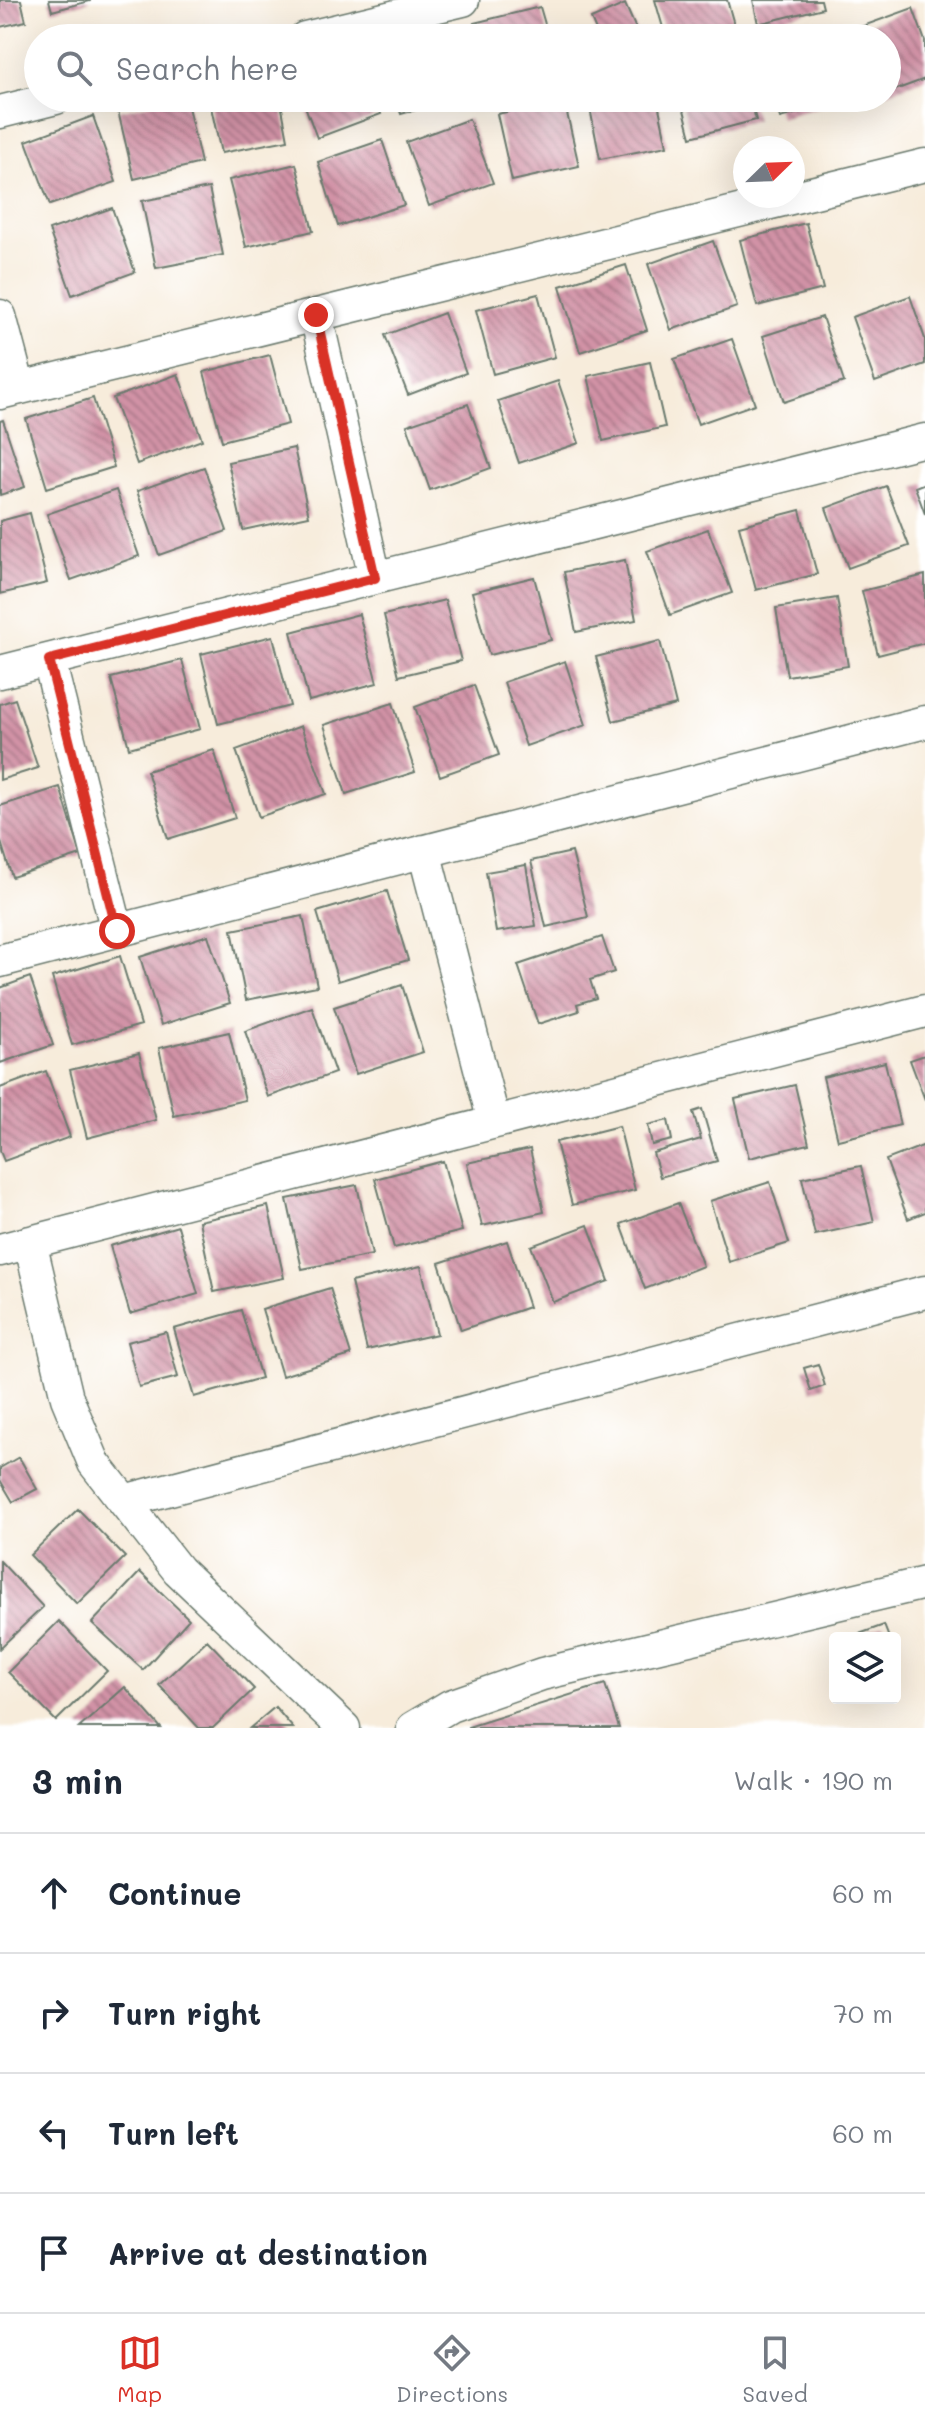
<!DOCTYPE html>
<meta charset="utf-8">
<style>
:root{--surface:#fff;--page:#f2f2f3;--text:#1f2937;--muted:#747a83;--line:#e0e1e3;--accent:#d93025}
body{margin:0;font-family:Mali,sans-serif;background:var(--page);color:var(--text)}
.controls{position:absolute;right:24px;bottom:24px;display:grid;overflow:hidden;border-radius:8px;box-shadow:0 8px 32px #0002}
.controls button{width:72px;height:72px;display:grid;place-items:center;padding:0;border:0;border-bottom:2px solid var(--line);background:var(--surface);color:var(--text);font:40px sans-serif}
.compass{position:absolute;left:733px;top:136px;width:72px;height:72px;border-radius:50%;background:var(--surface);box-shadow:0 8px 32px #0002;rotate:67deg}
.stop{position:absolute;width:24px;height:24px;margin:-18px;border:6px solid #d93025;border-radius:50%;background:#fff}
.stop.end{background:#d93025;border-color:#fff;box-shadow:0 2px 8px #0008}
.list{margin:0;padding:0;list-style:none}
h2{display:flex;justify-content:space-between;align-items:center;height:104px;margin:0;padding:0 32px;font-size:34px}
h2 small{font-size:26px;font-weight:400;color:var(--muted)}
.list li{display:grid;grid-template-columns:52px 1fr auto;gap:24px;align-items:center;box-sizing:border-box;height:120px;padding:0 32px;border-top:2px solid var(--line)}
.list b{display:block;font-size:30px;white-space:nowrap}
.list em{font-size:26px;font-style:normal;color:var(--muted)}
.icon{flex:none;width:44px;height:44px;fill:none;stroke:currentColor;stroke-width:2;stroke-linecap:round;stroke-linejoin:round}
.map{position:relative;flex:none;width:925px;height:1728px;overflow:hidden}
.search{position:absolute;background:var(--surface);box-shadow:0 8px 32px #0002;left:24px;right:24px;top:24px;height:88px;display:flex;align-items:center;gap:20px;box-sizing:border-box;padding:0 28px;border-radius:44px;color:var(--muted);font-size:30px}
.sheet{height:584px;background:var(--surface)}
nav{display:flex;justify-content:space-around;align-items:center;box-sizing:border-box;height:112px;border-top:2px solid var(--line);background:var(--surface);font-size:22px;color:var(--muted)}
nav a{display:grid;justify-items:center;gap:4px}
nav .on{color:var(--accent)}
.map>svg:first-child{display:block}
</style>
<div class="map">
<svg width="925" height="1728" viewBox="0 0 925 1728">
<defs>
<pattern id="building-back-hatch" width="6" height="6" patternUnits="userSpaceOnUse" patternTransform="scale(2)"><rect width="6" height="6" fill="#d192a6"/><path d="M-1 5l2 2M0 0l6 6M5-1l2 2" fill="none" stroke="#a97888"/></pattern>
</defs>
<rect width="100%" height="100%" fill="#fff"/>
<filter id="ink" filterUnits="userSpaceOnUse"><feTurbulence type="fractalNoise" baseFrequency=".0125" numOctaves="2"/><feDisplacementMap in="SourceGraphic" scale="16" xChannelSelector="R" yChannelSelector="G"/><feConvolveMatrix kernelMatrix="1 2 1 2 8 2 1 2 1" color-interpolation-filters="sRGB"/></filter>
<filter id="wash" filterUnits="userSpaceOnUse"><feTurbulence type="fractalNoise" baseFrequency=".006" numOctaves="4" result="noise"/><feDisplacementMap in="SourceGraphic" scale="32" xChannelSelector="R" yChannelSelector="G"/><feGaussianBlur stdDeviation="1.8" result="paint"/><feColorMatrix in="noise" values="0 0 0 0 0 0 0 0 0 0 0 0 0 0 0 0 0 1.4 0 .05"/><feComposite in="paint" operator="in"/></filter>
<g filter="url(#wash)">
<rect width="100%" height="100%" fill="#f7ecdb"/>
<g id="blocks">
<path fill="url(#building-back-hatch)" d="M 0,0 L 21,0 L 26,21 L 0,27 Z
M 49,0 L 90,0 L 90,1 L 52,11 Z
M 655,0 L 727,0 L 735,28 L 701,38 L 666,38 Z
M 753,0 L 821,0 L 823,8 L 758,24 Z
M 625,4 L 640,38 L 599,38 L 591,19 Z
M 540,7 L 549,38 L 478,38 L 474,23 Z
M 913,8 L 925,41 L 925,79 L 887,93 L 887,38 L 851,38 L 849,31 Z
M 450,28 L 453,38 L 416,38 L 416,37 Z
M 175,98 L 186,98 L 201,163 L 134,179 L 118,111 Z
M 209,98 L 280,98 L 288,140 L 221,153 Z
M 302,98 L 375,98 L 381,114 L 317,138 Z
M 396,98 L 456,98 L 456,99 L 401,114 Z
M 588,98 L 657,98 L 667,146 L 600,159 Z
M 681,98 L 750,98 L 756,120 L 691,137 Z
M 775,98 L 848,98 L 848,99 L 780,118 Z
M 564,100 L 579,166 L 512,181 L 497,114 Z
M 93,116 L 116,182 L 50,205 L 26,141 Z
M 469,119 L 493,183 L 429,206 L 406,142 Z
M 382,140 L 404,205 L 338,226 L 318,162 Z
M 296,164 L 313,231 L 246,247 L 229,180 Z
M 209,188 L 223,255 L 156,268 L 142,201 Z
M 112,208 L 135,272 L 72,295 L 49,230 Z
M 806,223 L 823,289 L 757,306 L 740,240 Z
M 713,241 L 737,307 L 671,330 L 648,264 Z
M 626,265 L 647,330 L 580,352 L 560,286 Z
M 538,294 L 555,357 L 493,374 L 476,310 Z
M 910,296 L 925,339 L 925,364 L 875,382 L 852,317 Z
M 444,313 L 466,373 L 408,395 L 385,335 Z
M 822,317 L 844,382 L 784,402 L 763,336 Z
M 732,339 L 755,404 L 698,424 L 674,359 Z
M 270,355 L 288,424 L 222,441 L 204,372 Z
M 650,362 L 665,427 L 603,441 L 588,376 Z
M 178,374 L 202,440 L 137,464 L 113,398 Z
M 558,381 L 579,443 L 519,463 L 498,401 Z
M 93,398 L 114,467 L 47,488 L 26,419 Z
M 468,404 L 491,468 L 430,490 L 407,425 Z
M 3,420 L 25,487 L 0,495 L 0,421 Z
M 294,448 L 309,516 L 243,530 L 228,462 Z
M 204,467 L 227,531 L 159,555 L 137,491 Z
M 925,483 L 925,514 L 915,487 Z
M 886,486 L 909,546 L 848,568 L 826,508 Z
M 116,490 L 139,556 L 71,580 L 47,514 Z
M 800,510 L 817,574 L 756,590 L 739,526 Z
M 30,513 L 47,583 L 0,594 L 0,521 Z
M 708,529 L 732,593 L 670,615 L 647,551 Z
M 625,560 L 636,620 L 576,632 L 564,572 Z
M 925,575 L 925,643 L 878,655 L 862,591 Z
M 534,577 L 551,640 L 489,655 L 472,592 Z
M 837,598 L 848,666 L 787,676 L 776,608 Z
M 445,600 L 461,661 L 399,676 L 384,615 Z
M 359,614 L 377,683 L 309,701 L 291,632 Z
M 273,636 L 290,706 L 218,724 L 201,654 Z
M 660,641 L 676,705 L 613,721 L 596,657 Z
M 182,660 L 200,729 L 129,748 L 111,678 Z
M 565,661 L 586,725 L 526,746 L 504,682 Z
M 474,685 L 499,755 L 440,776 L 415,707 Z
M 15,699 L 38,768 L 0,780 L 0,704 Z
M 393,703 L 415,772 L 346,794 L 324,725 Z
M 301,726 L 326,794 L 259,817 L 236,750 Z
M 214,750 L 235,818 L 168,839 L 147,771 Z
M 60,787 L 81,855 L 12,877 L 0,839 L 0,806 Z
M 572,852 L 588,917 L 546,927 L 531,861 Z
M 526,865 L 536,926 L 496,932 L 486,872 Z
M 387,891 L 408,960 L 338,981 L 317,912 Z
M 303,916 L 317,986 L 246,1000 L 232,930 Z
M 208,935 L 230,1003 L 161,1025 L 140,957 Z
M 602,937 L 614,972 L 590,980 L 596,998 L 577,1004 L 579,1011 L 538,1024 L 518,965 Z
M 120,956 L 141,1025 L 72,1045 L 52,977 Z
M 30,977 L 53,1045 L 0,1063 L 0,988 Z
M 402,985 L 423,1052 L 356,1074 L 334,1007 Z
M 312,1007 L 335,1073 L 268,1097 L 245,1031 Z
M 229,1032 L 245,1100 L 174,1116 L 159,1048 Z
M 139,1053 L 156,1120 L 87,1138 L 70,1070 Z
M 925,1055 L 925,1100 L 910,1060 Z
M 885,1062 L 900,1125 L 838,1140 L 823,1077 Z
M 46,1071 L 70,1137 L 4,1161 L 0,1151 L 0,1088 Z
M 795,1085 L 809,1144 L 749,1158 L 735,1099 Z
M 702,1109 L 717,1161 L 660,1177 L 653,1153 L 701,1139 L 693,1112 Z
M 668,1120 L 672,1140 L 652,1145 L 648,1125 Z
M 619,1126 L 635,1190 L 572,1205 L 556,1142 Z
M 925,1145 L 925,1212 L 908,1219 L 886,1160 Z
M 530,1149 L 544,1212 L 482,1226 L 467,1163 Z
M 443,1161 L 462,1231 L 394,1248 L 375,1179 Z
M 861,1166 L 874,1222 L 815,1235 L 802,1178 Z
M 770,1182 L 789,1243 L 729,1262 L 710,1201 Z
M 357,1185 L 372,1255 L 302,1269 L 287,1199 Z
M 678,1203 L 703,1266 L 645,1289 L 621,1224 Z
M 268,1206 L 284,1278 L 214,1292 L 199,1221 Z
M 588,1225 L 609,1281 L 553,1302 L 531,1246 Z
M 178,1226 L 198,1294 L 130,1314 L 110,1246 Z
M 507,1241 L 529,1307 L 461,1330 L 439,1263 Z
M 421,1266 L 437,1334 L 367,1350 L 351,1282 Z
M 330,1288 L 351,1355 L 282,1376 L 262,1309 Z
M 241,1310 L 261,1378 L 194,1397 L 174,1329 Z
M 166,1332 L 178,1377 L 139,1387 L 127,1342 Z
M 818,1364 L 825,1386 L 811,1391 L 804,1368 Z
M 19,1457 L 37,1489 L 13,1502 L 0,1480 L 0,1468 Z
M 78,1509 L 125,1557 L 77,1604 L 30,1555 Z
M 0,1561 L 43,1607 L 0,1648 Z
M 140,1572 L 189,1619 L 143,1670 L 92,1623 Z
M 59,1621 L 107,1671 L 56,1721 L 8,1672 Z
M 884,1625 L 889,1638 L 848,1638 Z
M 207,1640 L 254,1689 L 213,1728 L 199,1728 L 159,1685 Z
M 605,1684 L 619,1728 L 468,1728 L 468,1727 Z
M 125,1687 L 161,1728 L 79,1728 Z
M 275,1707 L 293,1728 L 250,1728 Z"/>
</g>
</g>
<g filter="url(#ink)">
<use href="#blocks" fill-opacity="0" stroke="#6b7a6e" stroke-width="2"/>
<g fill="none" stroke-linecap="round" stroke-linejoin="round">
<g stroke="#6b7a6e" stroke-width="35">
<path id="minor" d="M 305,38 L 463,0
M 0,112 L 56,98
M 316,315 L 375,578
M 0,316 L 19,388
M 0,393 L 925,165
M 49,660 L 117,931
M 0,672 L 925,440
M 424,851 L 494,1122
M 0,961 L 925,722
M 30,1242 L 67,1398 L 94,1463 L 178,1570 L 344,1728
M 0,1250 L 925,1011
M 124,1501 L 925,1292
M 413,1728 L 450,1706 L 542,1674 L 925,1583"/>
</g>
<use href="#minor" stroke="#fff" stroke-width="32"/>
</g>
</g>
<g fill="none" stroke-linecap="round" stroke-linejoin="round" filter="url(#ink)">
<path stroke="#d93025" stroke-width="10" d="M 117,931 L 49,660 L 375,578 L 316,315"/>
</g>
</svg>
<div class="controls">
<button><svg class="icon" aria-label="layers" viewBox="0 0 24 24"><path d="M12 4l9 5-9 5-9-5zM3 14l9 5 9-5"/></svg></button>
</div>
<svg class="compass" viewBox="-18 -18 36 36"><path d="M0-13l5 13h-10z" fill="#e53935"/><path d="M0 13l5-13h-10z" fill="#747a83"/></svg>
<div class="stop" style="left:117px;top:931px"></div>
<div class="stop end" style="left:316px;top:315px"></div>
<div class="search"><svg class="icon" aria-label="search" viewBox="0 0 24 24"><circle cx="10" cy="10" r="6"/><path d="M15 15l6 6"/></svg>Search here</div>
</div>
<section class="sheet">
<h2>3 min<small>Walk · 190 m</small></h2>
<ul class="list">
<li><svg class="icon" aria-label="ahead" viewBox="0 0 24 24"><path d="M12 20V5M6 11l6-6 6 6"/></svg><div><b>Continue</b></div><em>60 m</em></li>
<li><svg class="icon" aria-label="right" viewBox="0 0 24 24"><path d="M7 20v-9h11M14 6l5 5-5 5"/></svg><div><b>Turn right</b></div><em>70 m</em></li>
<li><svg class="icon" aria-label="left" viewBox="0 0 24 24"><path d="M17 20v-9H6M10 6l-5 5 5 5"/></svg><div><b>Turn left</b></div><em>60 m</em></li>
<li><svg class="icon" aria-label="arrive" viewBox="0 0 24 24"><path d="M6 21V4h12l-3 4 3 4H6"/></svg><div><b>Arrive at destination</b></div></li>
</ul>
</section>
<nav>
<a class="on"><svg class="icon" aria-label="map" viewBox="0 0 24 24"><path d="M3 6l6-2 6 2 6-2v14l-6 2-6-2-6 2zM9 4v14M15 6v14"/></svg>Map</a>
<a><svg class="icon" aria-label="directions" viewBox="0 0 24 24"><path d="M12 3l9 9-9 9-9-9zM9 14v-3h6M13 9l2 2-2 2"/></svg>Directions</a>
<a><svg class="icon" aria-label="saved" viewBox="0 0 24 24"><path d="M7 4h10v16l-5-4-5 4z"/></svg>Saved</a>
</nav>
